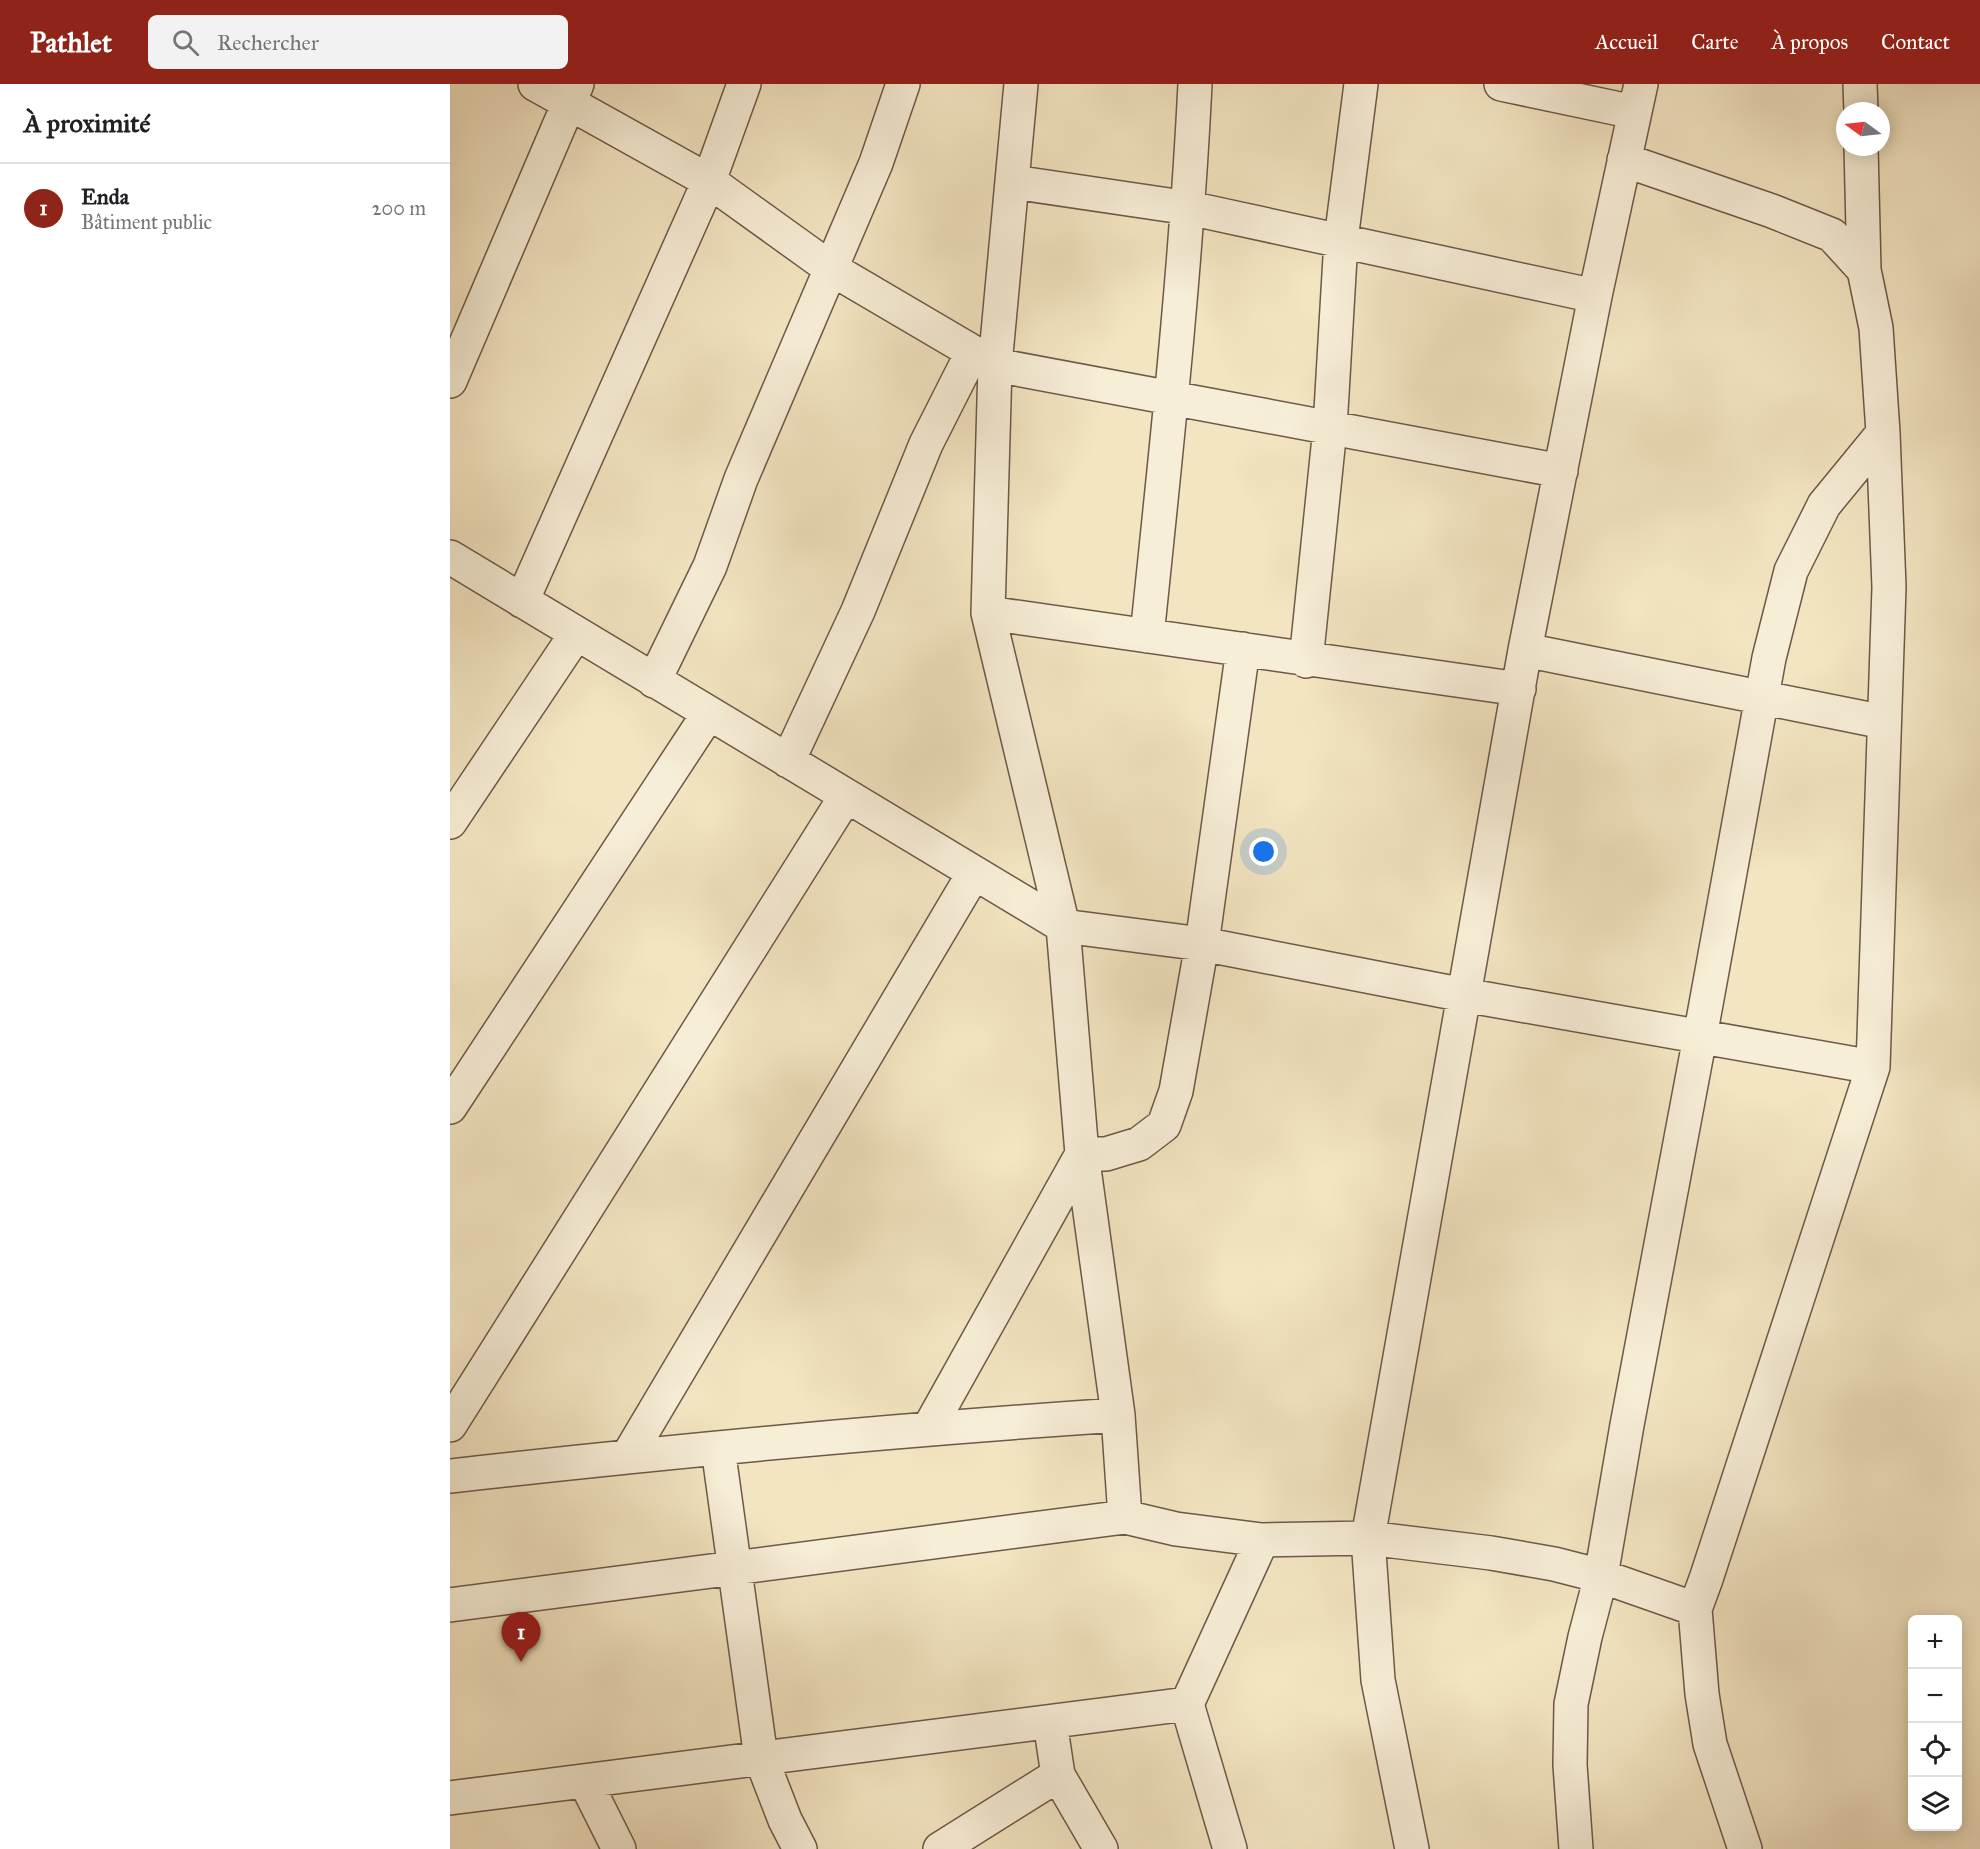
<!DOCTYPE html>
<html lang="fr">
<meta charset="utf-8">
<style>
:root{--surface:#fff;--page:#f2f2f2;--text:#202124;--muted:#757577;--line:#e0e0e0;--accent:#8f2418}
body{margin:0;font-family:"IM FELL Great Primer",serif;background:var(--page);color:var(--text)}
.controls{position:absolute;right:18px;bottom:18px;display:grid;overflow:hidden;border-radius:9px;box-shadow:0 3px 15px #0003}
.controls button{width:54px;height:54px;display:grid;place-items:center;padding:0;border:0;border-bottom:2px solid var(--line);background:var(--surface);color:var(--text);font:30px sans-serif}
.compass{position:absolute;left:1386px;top:18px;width:54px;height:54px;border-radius:50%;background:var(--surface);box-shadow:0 3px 15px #0003;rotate:285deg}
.you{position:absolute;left:814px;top:768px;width:21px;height:21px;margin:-15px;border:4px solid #fff;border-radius:50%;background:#1a73e8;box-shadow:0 0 0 9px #1a73e833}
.badge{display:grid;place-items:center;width:39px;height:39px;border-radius:50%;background:var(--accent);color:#fff;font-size:20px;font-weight:700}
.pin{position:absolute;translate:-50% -50px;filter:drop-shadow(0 2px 3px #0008)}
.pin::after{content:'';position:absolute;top:32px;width:21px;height:18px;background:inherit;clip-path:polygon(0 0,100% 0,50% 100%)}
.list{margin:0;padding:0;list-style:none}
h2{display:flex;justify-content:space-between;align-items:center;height:78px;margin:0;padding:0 24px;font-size:26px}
h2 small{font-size:20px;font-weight:400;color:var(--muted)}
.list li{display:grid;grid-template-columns:39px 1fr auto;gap:18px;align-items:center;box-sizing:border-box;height:90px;padding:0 24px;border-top:2px solid var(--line)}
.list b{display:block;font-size:22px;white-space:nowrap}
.list p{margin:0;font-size:20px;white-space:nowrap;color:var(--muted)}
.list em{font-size:20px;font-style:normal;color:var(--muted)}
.icon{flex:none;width:33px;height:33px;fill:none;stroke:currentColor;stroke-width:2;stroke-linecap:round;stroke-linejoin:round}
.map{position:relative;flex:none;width:1530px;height:1765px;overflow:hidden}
header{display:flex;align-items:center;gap:36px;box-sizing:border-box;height:84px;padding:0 30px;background:var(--accent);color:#fff}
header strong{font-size:28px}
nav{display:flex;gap:33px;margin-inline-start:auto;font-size:21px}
.search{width:420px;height:54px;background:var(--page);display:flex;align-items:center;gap:15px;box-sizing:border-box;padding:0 21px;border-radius:9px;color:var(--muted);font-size:22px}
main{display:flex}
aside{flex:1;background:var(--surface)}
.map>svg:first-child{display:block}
</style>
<header>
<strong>Pathlet</strong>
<div class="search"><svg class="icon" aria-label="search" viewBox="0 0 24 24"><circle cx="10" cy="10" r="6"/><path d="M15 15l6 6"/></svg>Rechercher</div>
<nav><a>Accueil</a><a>Carte</a><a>À propos</a><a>Contact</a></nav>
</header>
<main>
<aside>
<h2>À proximité<small></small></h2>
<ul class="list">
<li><span class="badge">1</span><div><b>Enda</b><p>Bâtiment public</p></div><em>200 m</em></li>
</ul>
</aside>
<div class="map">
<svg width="1530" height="1765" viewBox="0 0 1530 1765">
<rect width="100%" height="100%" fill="#f3e5c2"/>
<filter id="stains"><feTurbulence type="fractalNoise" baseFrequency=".00333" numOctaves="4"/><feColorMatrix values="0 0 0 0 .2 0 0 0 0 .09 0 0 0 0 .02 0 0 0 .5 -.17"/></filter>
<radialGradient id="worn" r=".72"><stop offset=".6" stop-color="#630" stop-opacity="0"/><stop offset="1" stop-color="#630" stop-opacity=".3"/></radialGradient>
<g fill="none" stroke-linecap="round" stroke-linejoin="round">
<g stroke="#6e5847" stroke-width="36">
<path id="minor" d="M 85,0 L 259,97 L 380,184 L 545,281 L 1111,387
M 571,0 L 545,281 L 538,529 L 613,842 L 632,1070 L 668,1331 L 675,1433
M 1051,0 L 1184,28
M 1410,0 L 1411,27
M 1411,63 L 1414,186
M 1174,76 L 1322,127 L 1382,151 L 1414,186 L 1426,244 L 1433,349 L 1439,503 L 1423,983 L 1256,1495 L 1245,1525 L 1252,1610 L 1260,1660 L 1295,1765
M 563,98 L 739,124 L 1145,212
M 0,297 L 127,0
M 0,473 L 613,842 L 752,860 L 1014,911 L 1423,983
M 72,517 L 259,97 L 294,0
M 538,529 C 715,555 892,581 1069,605
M 697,552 C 716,368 736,185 745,0
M 1075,566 L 1434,638
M 856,577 L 880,344 L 891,156 L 911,0
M 204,597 L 260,482 L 291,395 L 426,79 L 453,0
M 338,677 L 408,527 L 476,360 L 522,269
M 0,738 L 126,550
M 0,1023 L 259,629
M 0,1341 L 396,712
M 479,1344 L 632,1070 L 656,1070 L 689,1060 L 714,1041 L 726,1007 L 752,860 L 793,565
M 268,1364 L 311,1674 L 335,1736 L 350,1765
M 178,1372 L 524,789
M 0,1392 C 222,1367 445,1346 668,1331
M 0,1521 L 675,1433 L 726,1445 L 812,1456 L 918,1454 L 1041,1469 L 1104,1480 L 1151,1492 L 1245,1525
M 600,1638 L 608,1691 L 651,1765
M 135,1697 L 169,1765
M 0,1714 L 737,1620
M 490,1765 L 608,1691
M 780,1765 L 737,1620 L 812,1456
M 962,1765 L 928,1596 L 918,1454 L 1075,566 L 1145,212 L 1191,0
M 1126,1765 L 1120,1681 L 1121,1620 L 1135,1553 L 1151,1492 L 1177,1341 L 1250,953 L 1319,574 L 1341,487 L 1374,421 L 1433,349"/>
</g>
<use href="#minor" stroke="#f7eed7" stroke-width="33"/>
</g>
<rect width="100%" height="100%" filter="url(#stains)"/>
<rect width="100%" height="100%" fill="url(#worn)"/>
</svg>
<div class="controls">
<button>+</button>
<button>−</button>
<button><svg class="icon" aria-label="locate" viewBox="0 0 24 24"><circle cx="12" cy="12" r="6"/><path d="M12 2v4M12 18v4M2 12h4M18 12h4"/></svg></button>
<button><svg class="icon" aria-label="layers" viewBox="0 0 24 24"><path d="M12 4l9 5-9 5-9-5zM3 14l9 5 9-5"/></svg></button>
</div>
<svg class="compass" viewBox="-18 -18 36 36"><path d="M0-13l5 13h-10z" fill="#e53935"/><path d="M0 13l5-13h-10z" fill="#757577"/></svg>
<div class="you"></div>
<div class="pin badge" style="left:71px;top:1578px">1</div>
</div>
</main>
